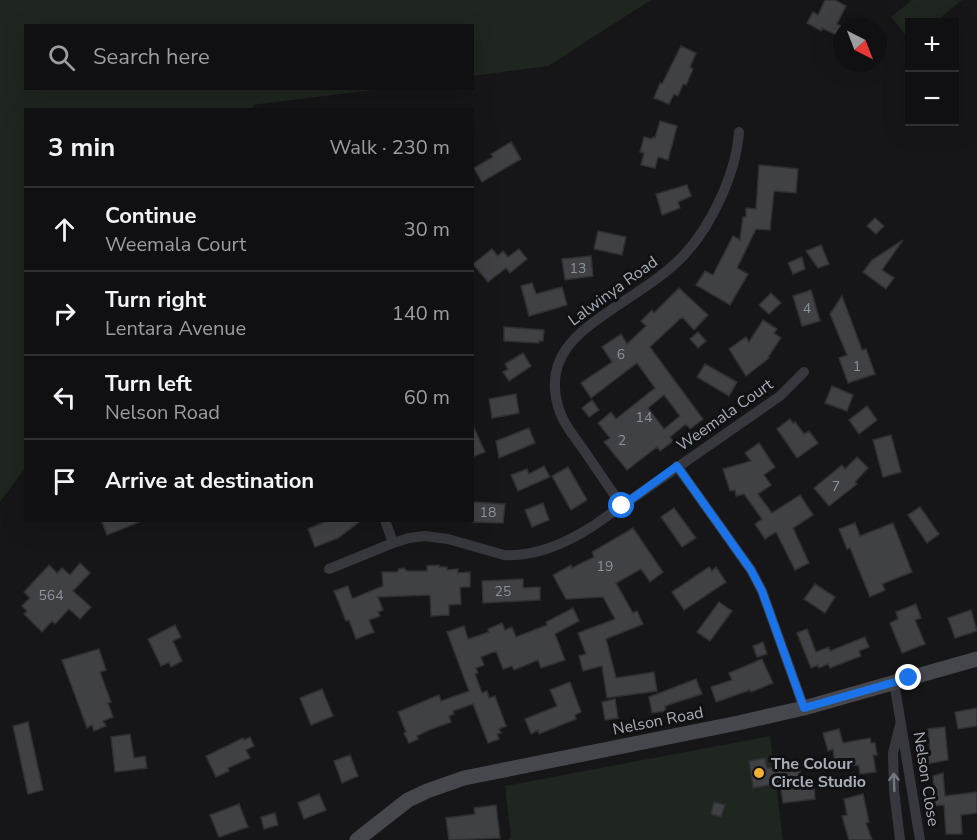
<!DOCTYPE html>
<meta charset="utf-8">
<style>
:root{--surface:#101012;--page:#19191b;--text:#f1f3f6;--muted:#9c9d9f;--line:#303032}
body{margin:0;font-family:"Nunito Sans",sans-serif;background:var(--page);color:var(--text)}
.controls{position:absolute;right:18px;top:18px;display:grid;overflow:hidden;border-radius:0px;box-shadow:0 6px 24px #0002}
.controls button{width:54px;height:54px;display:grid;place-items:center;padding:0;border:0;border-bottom:2px solid var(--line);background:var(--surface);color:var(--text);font:30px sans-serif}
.compass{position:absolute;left:833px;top:18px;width:54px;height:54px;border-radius:50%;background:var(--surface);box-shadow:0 6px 24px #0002;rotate:138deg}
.stop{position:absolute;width:18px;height:18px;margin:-14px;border:4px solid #1a73e8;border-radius:50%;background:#fff}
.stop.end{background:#1a73e8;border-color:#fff;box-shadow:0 2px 6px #0008}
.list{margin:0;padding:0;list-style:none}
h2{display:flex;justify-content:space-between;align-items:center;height:78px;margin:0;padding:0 24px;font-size:26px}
h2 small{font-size:20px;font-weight:400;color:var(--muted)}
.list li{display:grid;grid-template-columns:39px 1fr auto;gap:18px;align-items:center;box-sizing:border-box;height:84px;padding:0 24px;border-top:2px solid var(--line)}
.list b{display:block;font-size:22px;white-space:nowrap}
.list p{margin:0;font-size:20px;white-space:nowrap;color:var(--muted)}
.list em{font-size:20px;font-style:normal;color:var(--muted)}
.icon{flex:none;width:33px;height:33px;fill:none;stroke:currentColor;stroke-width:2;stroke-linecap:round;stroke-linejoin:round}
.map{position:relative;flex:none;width:977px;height:840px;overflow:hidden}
.search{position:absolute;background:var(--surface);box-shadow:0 6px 24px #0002;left:24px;top:24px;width:450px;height:66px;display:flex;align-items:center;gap:15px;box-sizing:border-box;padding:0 21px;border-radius:0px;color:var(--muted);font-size:22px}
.panel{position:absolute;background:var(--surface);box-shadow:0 6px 24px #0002;left:24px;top:108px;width:450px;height:414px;border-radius:0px}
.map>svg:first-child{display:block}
</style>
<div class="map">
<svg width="977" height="840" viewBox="0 0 977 840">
<rect width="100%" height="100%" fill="#161618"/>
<path fill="#1e261f" d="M 0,0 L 651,0 L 548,66 L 473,76 L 472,26 L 26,26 L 26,88 L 380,89 L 253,105 L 253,109 L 26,110 L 25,468 L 0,502 Z
M 912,0 L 962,0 L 935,22 L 910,22 L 909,39 L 891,17 Z
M 770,736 L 783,840 L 508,840 L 511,837 L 505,786 Z"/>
<path fill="#404145" stroke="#303034" stroke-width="1.5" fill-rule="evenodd" d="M 825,0 L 835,0 L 846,6 L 837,24 L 842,26 L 842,38 L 822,28 L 821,31 L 807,23 L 813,12 L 818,15 Z
M 681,46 L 696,53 L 690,67 L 693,69 L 686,85 L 683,84 L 678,96 L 674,94 L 669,104 L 654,98 L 660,83 L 662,84 Z
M 660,121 L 677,126 L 668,160 L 658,157 L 655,168 L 641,165 L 644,153 L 640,152 L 644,137 L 652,139 L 653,137 L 655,138 Z
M 511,142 L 521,159 L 482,182 L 474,168 L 493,157 L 491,154 Z
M 759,165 L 798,169 L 796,193 L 774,191 L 770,230 L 756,229 L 737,268 L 748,274 L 730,305 L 696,285 L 705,271 L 713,275 L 733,236 L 740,240 L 743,217 L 746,217 L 746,208 L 756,209 Z
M 687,185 L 691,196 L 678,202 L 680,208 L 662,215 L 656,194 Z
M 875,218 L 884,226 L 876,234 L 867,226 Z
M 598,231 L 626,237 L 622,255 L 594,249 Z
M 903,240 L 882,270 L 894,278 L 886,289 L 863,272 L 872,260 Z
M 821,245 L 829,264 L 818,268 L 806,251 Z
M 492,249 L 498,256 L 503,251 L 508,257 L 519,249 L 527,259 L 510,273 L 506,268 L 488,282 L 473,264 Z
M 591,256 L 593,276 L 565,280 L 562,259 Z
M 802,257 L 805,269 L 793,274 L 788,263 Z
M 532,283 L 536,294 L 562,287 L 567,305 L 529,316 L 521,286 Z
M 679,288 L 708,315 L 694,330 L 682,317 L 650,347 L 703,419 L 690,429 L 686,424 L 670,437 L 673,441 L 660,451 L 657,447 L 627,470 L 604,442 L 610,438 L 598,423 L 611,412 L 616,419 L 655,388 L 637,363 L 591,398 L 581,383 L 612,362 L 602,347 L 621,334 L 627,344 L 646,326 L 641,321 L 652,310 L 654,313 ZM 664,395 L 680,416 L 664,429 L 648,408 Z
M 811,290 L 820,321 L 802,326 L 793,296 Z
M 771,293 L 781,303 L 769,314 L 759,305 Z
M 842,296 L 862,350 L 866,349 L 875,374 L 848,383 L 839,358 L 847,355 L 830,314 Z
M 763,320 L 777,329 L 774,333 L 781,338 L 768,357 L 769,358 L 746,376 L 729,349 L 746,337 L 749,342 Z
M 504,327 L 544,330 L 543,341 L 539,341 L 539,343 L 504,341 Z
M 698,332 L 706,341 L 698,348 L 690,339 Z
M 523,353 L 531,366 L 509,381 L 503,372 L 508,369 L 505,364 Z
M 705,364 L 737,382 L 729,396 L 697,377 Z
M 832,386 L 853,395 L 847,411 L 825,403 Z
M 516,394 L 519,413 L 492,418 L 489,399 Z
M 592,400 L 599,410 L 589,417 L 582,408 Z
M 867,406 L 877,420 L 859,434 L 849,420 Z
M 790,419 L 793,423 L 795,422 L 804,434 L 809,431 L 818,443 L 797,458 L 777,429 Z
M 472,423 L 485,452 L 472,457 Z
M 529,428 L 535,443 L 499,458 L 496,441 Z
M 891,435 L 901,472 L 883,477 L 873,440 Z
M 759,443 L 775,467 L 764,475 L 771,485 L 758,494 L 772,513 L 800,495 L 813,515 L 793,528 L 809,563 L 795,570 L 776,532 L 765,539 L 755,524 L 762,519 L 744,494 L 736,496 L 735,490 L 730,491 L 723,469 L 751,461 L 745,453 Z
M 857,457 L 868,468 L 855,482 L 857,484 L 829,506 L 814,488 L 842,465 L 845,469 Z
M 544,466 L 550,477 L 518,491 L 511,475 L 527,469 L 529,474 Z
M 568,467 L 587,500 L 571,510 L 552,476 Z
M 472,502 L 505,504 L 503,523 L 472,522 Z
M 543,503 L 549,520 L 532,527 L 525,510 Z
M 920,507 L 939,534 L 927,543 L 908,515 Z
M 674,508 L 696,538 L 682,547 L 661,517 Z
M 101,520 L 142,520 L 142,521 L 107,535 Z
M 329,520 L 362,520 L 338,538 L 315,547 L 308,529 Z
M 855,523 L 860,536 L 893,523 L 912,572 L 882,584 L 885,590 L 870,597 L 850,548 L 847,549 L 839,529 Z
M 633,528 L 663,572 L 650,582 L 641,569 L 616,583 L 633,613 L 637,611 L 643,624 L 606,639 L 616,678 L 654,672 L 657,691 L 607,698 L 602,666 L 583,671 L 579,656 L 586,654 L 578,633 L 615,619 L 603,597 L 566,599 L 553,575 L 571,565 L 572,568 L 594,557 L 592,552 Z
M 80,563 L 90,573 L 73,591 L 91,607 L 80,619 L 69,609 L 55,624 L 52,621 L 42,632 L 24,614 L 27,611 L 22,606 L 30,598 L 24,592 L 49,565 L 57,573 L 62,568 L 70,575 Z
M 439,565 L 439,567 L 447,567 L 447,570 L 458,569 L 458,573 L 470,572 L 470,587 L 460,587 L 461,604 L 449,605 L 449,615 L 431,616 L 430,595 L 378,597 L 383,610 L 378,612 L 380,616 L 369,620 L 374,632 L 356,639 L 349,620 L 346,621 L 334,591 L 348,586 L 352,598 L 354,598 L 383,586 L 382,572 L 397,572 L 399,569 L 404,568 L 407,571 L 427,571 L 427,566 Z
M 709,567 L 712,571 L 716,567 L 726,582 L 684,610 L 672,592 Z
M 523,579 L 523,588 L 540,587 L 540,600 L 483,603 L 482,581 Z
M 815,584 L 835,597 L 825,613 L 804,599 Z
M 719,602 L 732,611 L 710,641 L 697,632 Z
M 916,604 L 921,618 L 915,620 L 925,644 L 902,653 L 890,623 L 898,619 L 896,612 Z
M 573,608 L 579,621 L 555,634 L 565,660 L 541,668 L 538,660 L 514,670 L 512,666 L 503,669 L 496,651 L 481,657 L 484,665 L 476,668 L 478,673 L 475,674 L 482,693 L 487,691 L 489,698 L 495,696 L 506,726 L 499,729 L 501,733 L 497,734 L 499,739 L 488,743 L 473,704 L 453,711 L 454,714 L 449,716 L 451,722 L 429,730 L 417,736 L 418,739 L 409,743 L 404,733 L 406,732 L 398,712 L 439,695 L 441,701 L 469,691 L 447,632 L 464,626 L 468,639 L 489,632 L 488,629 L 502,623 L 505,630 L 512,627 L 516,637 L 547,625 L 546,622 Z
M 971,610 L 977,631 L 955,638 L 948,618 Z
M 175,625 L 181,637 L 173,641 L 182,661 L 171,667 L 169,662 L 161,666 L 148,639 Z
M 807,629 L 816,652 L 829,647 L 830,651 L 865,637 L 869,647 L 859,651 L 861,656 L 830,668 L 828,664 L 819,668 L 818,665 L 811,668 L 797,633 Z
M 763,642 L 767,654 L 757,657 L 753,646 Z
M 99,649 L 106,670 L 100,672 L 111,702 L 108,703 L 113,717 L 103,721 L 106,726 L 94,731 L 92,725 L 87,728 L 62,660 Z
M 762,659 L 773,683 L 751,692 L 750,690 L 716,702 L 711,687 L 732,680 L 729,673 Z
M 696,679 L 702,694 L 665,706 L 666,711 L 652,713 L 649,697 Z
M 570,682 L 581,712 L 575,715 L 576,719 L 539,734 L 538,730 L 531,734 L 525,719 L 557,706 L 550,690 Z
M 322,689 L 333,716 L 311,725 L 300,698 Z
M 615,699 L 618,718 L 605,720 L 602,702 Z
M 977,708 L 977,726 L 958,729 L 955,712 Z
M 28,722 L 43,790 L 28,794 L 13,726 Z
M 945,727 L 948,760 L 921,765 L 920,753 L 930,751 L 928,729 Z
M 839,729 L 843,743 L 870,738 L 871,743 L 875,743 L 877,755 L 873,755 L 876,772 L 860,774 L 859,766 L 857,765 L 835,768 L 833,749 L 828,751 L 823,733 Z
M 130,734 L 134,758 L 145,756 L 147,768 L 115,772 L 111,737 Z
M 250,737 L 254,746 L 246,750 L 250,758 L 228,768 L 229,771 L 216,777 L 206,756 L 243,738 L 244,740 Z
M 350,755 L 358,776 L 342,783 L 334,761 Z
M 765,758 L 767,768 L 799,764 L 802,789 L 814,788 L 815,799 L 783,803 L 780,783 L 753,788 L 749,761 Z
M 943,773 L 945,796 L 977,792 L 977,813 L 961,815 L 962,834 L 946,834 L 944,805 L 933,806 L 931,791 L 934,791 L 933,776 Z
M 319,794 L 326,810 L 304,819 L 298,803 Z
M 863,794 L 869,822 L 866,823 L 872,840 L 849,840 L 842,816 L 847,815 L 844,799 Z
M 714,802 L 725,805 L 721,817 L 711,814 Z
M 239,804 L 248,827 L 219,837 L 210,815 Z
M 496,805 L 500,838 L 449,840 L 446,818 L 475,814 L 474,808 Z
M 275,813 L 278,825 L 264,829 L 261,817 Z"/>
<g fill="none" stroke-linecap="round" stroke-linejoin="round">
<path stroke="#37383d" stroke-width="10" d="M 677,466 L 751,570 L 762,591 L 804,708
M 622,506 C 609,487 596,468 583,449 C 574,436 562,422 558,406 C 543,354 582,330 618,305 C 641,290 665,275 684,255 C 712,225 736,173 739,132
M 385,520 L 393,543
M 329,569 L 393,543 L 409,538 L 425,536 L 448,539 L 504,555 C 535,557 568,542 593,526 L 780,396 L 804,372
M 894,682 L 920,840
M 900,725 L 893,753 L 894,790 L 900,840"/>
<path stroke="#45474d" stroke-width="15" d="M 357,840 L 408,800 L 427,791 L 464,778 L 738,723 L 804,708 L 977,659"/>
</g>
<defs><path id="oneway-shaft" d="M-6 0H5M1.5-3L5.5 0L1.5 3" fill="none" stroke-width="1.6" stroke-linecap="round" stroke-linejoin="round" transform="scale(1.5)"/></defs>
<use stroke="#757881" href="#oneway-shaft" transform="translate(894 782) rotate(-92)"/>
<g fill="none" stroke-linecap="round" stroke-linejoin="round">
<path stroke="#1a73e8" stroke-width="8" d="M 622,506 L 677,466 L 751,570 L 762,591 L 804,708 L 909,678"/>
</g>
<circle fill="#f2b134" stroke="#111113" stroke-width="2" cx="759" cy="773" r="6"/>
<g text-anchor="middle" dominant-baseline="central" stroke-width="6" stroke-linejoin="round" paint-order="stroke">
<g font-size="14" fill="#8e929b">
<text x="578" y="268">13</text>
<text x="807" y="308">4</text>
<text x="621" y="354">6</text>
<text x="857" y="366">1</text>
<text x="644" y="417">14</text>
<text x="622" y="440">2</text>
<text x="836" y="486">7</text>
<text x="488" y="512">18</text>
<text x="605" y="566">19</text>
<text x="503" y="591">25</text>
<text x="51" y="595">564</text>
</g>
<g font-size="16" fill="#a8adb8" stroke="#111113">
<text transform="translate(613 291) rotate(-36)">Lalwinya Road</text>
<text transform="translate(725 415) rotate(-35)">Weemala Court</text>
<text transform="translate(658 721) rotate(-11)">Nelson Road</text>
<text transform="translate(926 779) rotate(81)">Nelson Close</text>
</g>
<g font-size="16" font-weight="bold" fill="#a8adb8" stroke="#111113" text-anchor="start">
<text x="771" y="764">The Colour<tspan x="771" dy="18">Circle Studio</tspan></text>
</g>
</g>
</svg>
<div class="controls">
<button>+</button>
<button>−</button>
</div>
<svg class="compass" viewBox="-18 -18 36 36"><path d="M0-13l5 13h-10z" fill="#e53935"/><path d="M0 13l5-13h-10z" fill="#9c9d9f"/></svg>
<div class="stop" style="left:622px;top:506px"></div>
<div class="stop end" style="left:909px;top:678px"></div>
<div class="search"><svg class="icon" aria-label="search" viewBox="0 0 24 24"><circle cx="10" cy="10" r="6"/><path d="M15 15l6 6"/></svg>Search here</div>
<section class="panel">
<h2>3 min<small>Walk · 230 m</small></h2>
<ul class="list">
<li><svg class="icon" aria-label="ahead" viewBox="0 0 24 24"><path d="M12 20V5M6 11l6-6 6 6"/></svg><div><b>Continue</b><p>Weemala Court</p></div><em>30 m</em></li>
<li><svg class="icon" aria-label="right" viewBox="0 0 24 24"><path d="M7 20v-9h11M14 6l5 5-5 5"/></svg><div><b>Turn right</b><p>Lentara Avenue</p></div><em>140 m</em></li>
<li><svg class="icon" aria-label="left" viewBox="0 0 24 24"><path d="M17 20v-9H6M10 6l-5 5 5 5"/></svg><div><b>Turn left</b><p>Nelson Road</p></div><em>60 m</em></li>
<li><svg class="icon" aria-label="arrive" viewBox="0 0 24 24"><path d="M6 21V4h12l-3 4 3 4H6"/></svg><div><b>Arrive at destination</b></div></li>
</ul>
</section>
</div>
